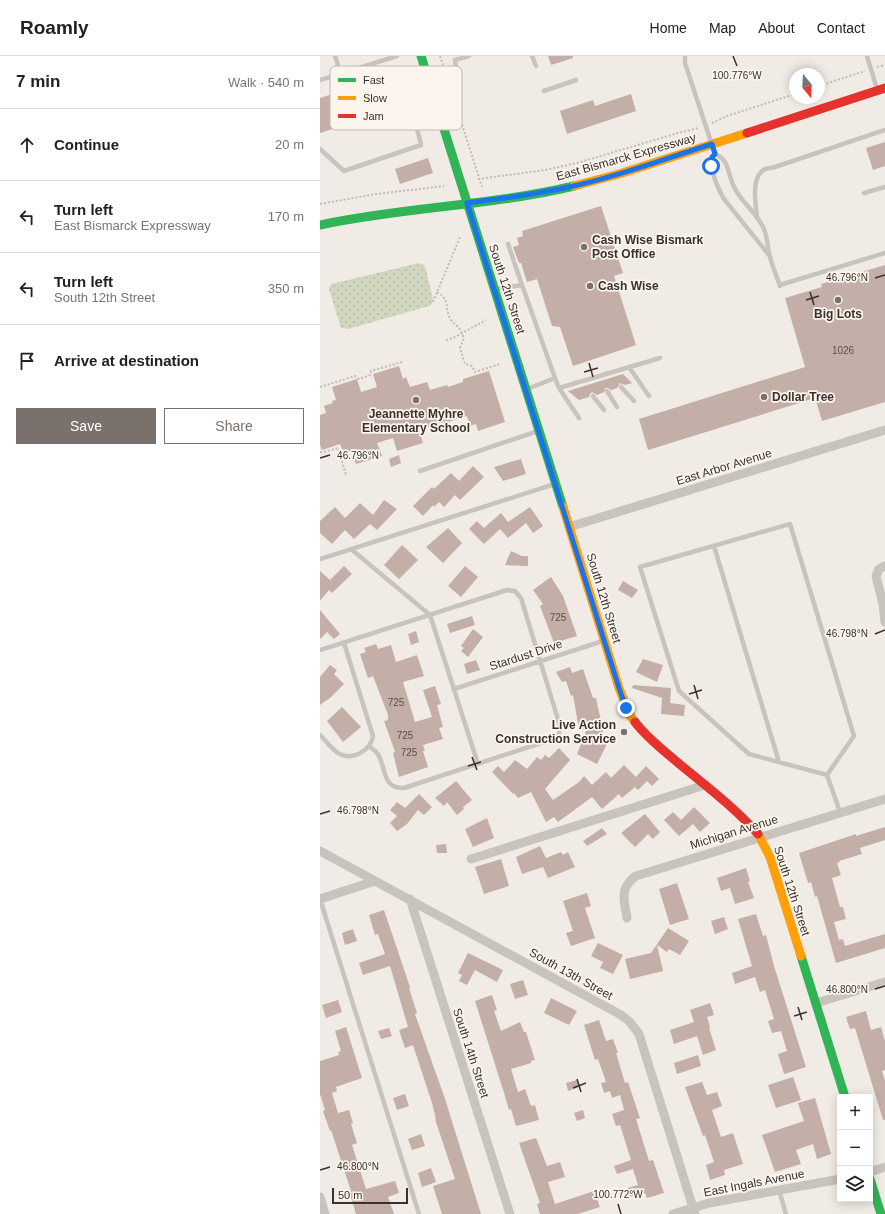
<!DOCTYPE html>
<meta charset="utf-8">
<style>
:root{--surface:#fff;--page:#f6f6f6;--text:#202124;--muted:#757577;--line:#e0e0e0;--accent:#7a716c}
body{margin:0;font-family:Arial,sans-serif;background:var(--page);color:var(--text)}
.controls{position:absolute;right:12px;bottom:12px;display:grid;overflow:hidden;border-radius:0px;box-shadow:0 2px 10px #0003}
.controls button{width:36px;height:36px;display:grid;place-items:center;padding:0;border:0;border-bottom:1px solid var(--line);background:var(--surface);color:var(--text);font:20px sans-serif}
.compass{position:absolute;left:469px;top:12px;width:36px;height:36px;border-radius:50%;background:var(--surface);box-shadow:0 2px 10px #0003;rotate:162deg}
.scale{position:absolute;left:12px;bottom:10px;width:76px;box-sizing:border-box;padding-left:4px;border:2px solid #3b302b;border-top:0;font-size:11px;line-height:14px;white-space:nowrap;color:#3b302b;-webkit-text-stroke:3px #fbf5ee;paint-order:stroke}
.stop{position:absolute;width:12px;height:12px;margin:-9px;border:3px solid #1a73e8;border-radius:50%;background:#fff}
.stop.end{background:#1a73e8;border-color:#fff;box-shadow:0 1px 4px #0008}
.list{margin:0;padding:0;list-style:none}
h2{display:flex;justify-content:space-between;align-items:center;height:52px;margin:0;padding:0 16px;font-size:17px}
h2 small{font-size:13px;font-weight:400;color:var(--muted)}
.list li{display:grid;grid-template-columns:26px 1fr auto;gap:12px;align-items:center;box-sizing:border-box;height:72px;padding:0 16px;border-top:1px solid var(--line)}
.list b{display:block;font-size:15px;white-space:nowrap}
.list p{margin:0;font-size:13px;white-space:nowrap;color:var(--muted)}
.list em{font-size:13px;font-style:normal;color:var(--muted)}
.actions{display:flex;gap:8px;padding:12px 16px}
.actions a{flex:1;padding:9px 0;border:1px solid var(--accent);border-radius:0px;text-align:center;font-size:14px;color:var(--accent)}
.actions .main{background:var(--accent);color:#fff}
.icon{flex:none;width:22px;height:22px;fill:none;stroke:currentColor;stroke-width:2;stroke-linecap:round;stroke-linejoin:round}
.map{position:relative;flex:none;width:565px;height:1158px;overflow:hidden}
header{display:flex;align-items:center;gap:24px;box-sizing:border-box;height:56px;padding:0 20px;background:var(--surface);border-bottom:1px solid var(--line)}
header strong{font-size:19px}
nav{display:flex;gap:22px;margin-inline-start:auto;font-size:14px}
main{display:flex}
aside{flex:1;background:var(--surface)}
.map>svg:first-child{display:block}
</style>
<header>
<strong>Roamly</strong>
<nav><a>Home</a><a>Map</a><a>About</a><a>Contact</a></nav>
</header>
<main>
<aside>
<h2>7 min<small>Walk · 540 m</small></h2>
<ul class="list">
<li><svg class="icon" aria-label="ahead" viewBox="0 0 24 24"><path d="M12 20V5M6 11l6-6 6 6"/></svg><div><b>Continue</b></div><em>20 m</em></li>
<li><svg class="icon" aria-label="left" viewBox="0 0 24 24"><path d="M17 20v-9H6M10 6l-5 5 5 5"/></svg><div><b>Turn left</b><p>East Bismarck Expressway</p></div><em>170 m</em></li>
<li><svg class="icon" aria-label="left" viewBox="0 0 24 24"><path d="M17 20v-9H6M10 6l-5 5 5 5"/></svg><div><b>Turn left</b><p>South 12th Street</p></div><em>350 m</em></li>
<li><svg class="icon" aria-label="arrive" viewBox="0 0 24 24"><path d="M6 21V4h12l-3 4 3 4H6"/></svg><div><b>Arrive at destination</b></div></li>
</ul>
<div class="actions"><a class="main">Save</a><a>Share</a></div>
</aside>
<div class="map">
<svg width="565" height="1158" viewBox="0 0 565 1158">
<defs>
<pattern id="park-dots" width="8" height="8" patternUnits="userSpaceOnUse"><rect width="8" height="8" fill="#d1d6bf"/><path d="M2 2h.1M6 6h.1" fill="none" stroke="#b4b8a4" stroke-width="1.8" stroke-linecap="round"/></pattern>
</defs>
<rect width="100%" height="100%" fill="#f0ebe5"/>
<path fill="url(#park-dots)" d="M 99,207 L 104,209 L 105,211 L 113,243 L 112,248 L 109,250 L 28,273 L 21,272 L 9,233 L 11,228 Z"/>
<path fill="#c3afa7" d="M 228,0 L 253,0 L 253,2 L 231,9 Z
M 65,21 L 75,53 L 0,77 L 0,42 Z
M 311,38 L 316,55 L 247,78 L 240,55 L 273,44 L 275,50 Z
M 565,86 L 565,110 L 553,114 L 546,92 Z
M 108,102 L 113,117 L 80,128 L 75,113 Z
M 281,150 L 303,217 L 294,220 L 316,289 L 253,310 L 240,271 L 232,270 L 217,223 L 207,226 L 201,207 L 199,207 L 193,191 L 199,189 L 197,182 L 203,180 L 202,175 Z
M 565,209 L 565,346 L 502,365 L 495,342 L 328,394 L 319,363 L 485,311 L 465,242 L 502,231 L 501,228 Z
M 79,310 L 83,323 L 86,321 L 90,331 L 107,326 L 110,334 L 127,329 L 128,331 L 143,326 L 143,323 L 169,315 L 185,366 L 158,375 L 156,368 L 150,370 L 147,360 L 125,367 L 124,366 L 99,374 L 103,387 L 77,395 L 73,382 L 57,387 L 62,400 L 36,408 L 32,395 L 28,396 L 27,394 L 23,395 L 20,388 L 2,394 L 0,389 L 0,359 L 6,357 L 4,350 L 13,347 L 12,345 L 16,344 L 12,331 L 37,323 L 41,336 L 57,331 L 53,318 Z
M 303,318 L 312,327 L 305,329 L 300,327 L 297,332 L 291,334 L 288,332 L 285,332 L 284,336 L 277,339 L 272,336 L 270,338 L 269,341 L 259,344 L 248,335 Z
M 79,399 L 81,407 L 71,411 L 69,403 Z
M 201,403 L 206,418 L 183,425 L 174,411 Z
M 153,410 L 164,421 L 140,444 L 135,439 L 124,451 L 119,446 L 114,451 L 113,449 L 103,460 L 93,450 L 112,431 L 114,433 L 131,417 L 139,425 Z
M 64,444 L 77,453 L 57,474 L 50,468 L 34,483 L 25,474 L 12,488 L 0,477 L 0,465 L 15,451 L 25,462 L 40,447 L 53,459 Z
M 210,451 L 223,470 L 213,477 L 206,467 L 188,482 L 180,473 L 164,488 L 149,473 L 157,465 L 164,472 L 181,457 L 188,466 Z
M 128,472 L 142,487 L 123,507 L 106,491 Z
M 82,489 L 98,504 L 79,523 L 64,509 Z
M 191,495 L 202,500 L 208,500 L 208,510 L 185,509 Z
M 24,510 L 32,518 L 12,537 L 9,534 L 0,545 L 0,515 L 10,524 Z
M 145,510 L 158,521 L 141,541 L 128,530 Z
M 231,521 L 243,540 L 257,580 L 234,587 L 220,550 L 223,548 L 213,534 Z
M 303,525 L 318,534 L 312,542 L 298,534 Z
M 0,554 L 20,578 L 14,583 L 7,576 L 0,583 Z
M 152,560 L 155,569 L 130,577 L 127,568 Z
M 153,573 L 163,581 L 148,601 L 141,595 L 144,592 L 141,590 Z
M 96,575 L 99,586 L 91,589 L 88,578 Z
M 56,588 L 58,593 L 71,589 L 76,606 L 97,599 L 104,620 L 83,626 L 95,666 L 112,661 L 103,634 L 115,630 L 121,648 L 117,649 L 123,671 L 119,672 L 123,683 L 103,689 L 105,695 L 103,695 L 108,711 L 79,721 L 73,697 L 75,696 L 64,665 L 68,664 L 68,659 L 53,620 L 48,622 L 40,598 L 46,596 L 44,592 Z
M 323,603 L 343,609 L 337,626 L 316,616 Z
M 156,604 L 160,614 L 147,618 L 144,608 Z
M 10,609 L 17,614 L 14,618 L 24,628 L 10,642 L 0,649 L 0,621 Z
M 250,611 L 252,617 L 263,613 L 273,642 L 276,642 L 281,665 L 282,665 L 283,676 L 280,685 L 287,688 L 277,708 L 257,698 L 267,673 L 259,673 L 253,639 L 251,640 L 246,625 L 242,626 L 236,616 Z
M 313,629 L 351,632 L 350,647 L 365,649 L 364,660 L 341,658 L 342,642 L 312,632 Z
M 22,651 L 41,671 L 23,686 L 7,665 Z
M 239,692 L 250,704 L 225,733 L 233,744 L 259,726 L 264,720 L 272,729 L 286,716 L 291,722 L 304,709 L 316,721 L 326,710 L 339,723 L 332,730 L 327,725 L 318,734 L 315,731 L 302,742 L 299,738 L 282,753 L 272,741 L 238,766 L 234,761 L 226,766 L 211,736 L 198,742 L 194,737 L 193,738 L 172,716 L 178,710 L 184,716 L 195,704 L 207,713 L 217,701 L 221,704 L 225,699 L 229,702 Z
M 136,725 L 152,744 L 143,751 L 144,753 L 137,759 L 127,746 L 124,750 L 115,742 Z
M 99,738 L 112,751 L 104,759 L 98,754 L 87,768 L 77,775 L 70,767 L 77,760 L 70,754 L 77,746 L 85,752 Z
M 374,751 L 390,767 L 380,776 L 373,768 L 359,780 L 344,764 L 353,756 L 361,764 Z
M 325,758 L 340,776 L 333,783 L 328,778 L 315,791 L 301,777 Z
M 167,762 L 174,782 L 153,791 L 145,773 Z
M 565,771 L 565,784 L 540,792 L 542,798 L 519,805 L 520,806 L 517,807 L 521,819 L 512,822 L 520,851 L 523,851 L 526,863 L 514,866 L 519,884 L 523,883 L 525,890 L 565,878 L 565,892 L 516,907 L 497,840 L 495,841 L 491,826 L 488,827 L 479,797 L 536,778 L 536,780 Z
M 282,772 L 287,778 L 267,790 L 263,785 Z
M 126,788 L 127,797 L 117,797 L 116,789 Z
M 220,790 L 226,802 L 241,796 L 243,799 L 248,796 L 255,811 L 228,822 L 223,811 L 202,818 L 196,801 Z
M 181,803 L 189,830 L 164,838 L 155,811 Z
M 426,812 L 430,825 L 428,826 L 434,842 L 415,848 L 410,832 L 401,835 L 397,822 Z
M 357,827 L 369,863 L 350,869 L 339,833 Z
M 267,837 L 271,850 L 265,852 L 275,882 L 251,890 L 246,877 L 253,875 L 243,845 Z
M 64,854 L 90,931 L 89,932 L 97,957 L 95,958 L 125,1043 L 161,1158 L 122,1158 L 113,1130 L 135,1123 L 115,1063 L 116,1063 L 112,1047 L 93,989 L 85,992 L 79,974 L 88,971 L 70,910 L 43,919 L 39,907 L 65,898 L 58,878 L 55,879 L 49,859 Z
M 436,858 L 443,880 L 446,879 L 454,910 L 486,1011 L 464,1018 L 458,998 L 467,995 L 461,975 L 452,977 L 448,965 L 454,963 L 445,934 L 440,936 L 435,921 L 415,928 L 412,917 L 432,910 L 418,863 Z
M 404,861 L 408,873 L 395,878 L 391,865 Z
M 348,872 L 369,885 L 360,899 L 349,893 L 347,896 L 337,889 L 343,915 L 310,923 L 305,903 L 331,897 Z
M 33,873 L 37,885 L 25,889 L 22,877 Z
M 278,887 L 303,899 L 293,918 L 280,912 L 283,906 L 271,900 Z
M 148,897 L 183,914 L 177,926 L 155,914 L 147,929 L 139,925 L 142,919 L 138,917 Z
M 203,924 L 208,939 L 195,943 L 190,928 Z
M 172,939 L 177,954 L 174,955 L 181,975 L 200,966 L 204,976 L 206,976 L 215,1004 L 211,1005 L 211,1007 L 191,1013 L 198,1036 L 205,1033 L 211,1050 L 215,1049 L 219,1064 L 196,1070 L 191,1053 L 189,1054 L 185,1040 L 155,945 Z
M 231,942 L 257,955 L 249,969 L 224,957 Z
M 18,944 L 22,956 L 6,962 L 2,949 Z
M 390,947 L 394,959 L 387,961 L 390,971 L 389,972 L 396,994 L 383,999 L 377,980 L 354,988 L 350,974 L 374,966 L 370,954 Z
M 546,955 L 551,974 L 561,971 L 565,985 L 565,1014 L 562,1015 L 565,1025 L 565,1064 L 563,1064 L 535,972 L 530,973 L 526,961 Z
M 279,964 L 286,985 L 293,983 L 298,997 L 296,997 L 305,1027 L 308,1026 L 320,1062 L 316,1063 L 329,1105 L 333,1104 L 344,1137 L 327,1142 L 325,1137 L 310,1141 L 307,1132 L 318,1129 L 313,1113 L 297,1118 L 294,1110 L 311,1104 L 300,1069 L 296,1070 L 292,1058 L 304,1054 L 300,1039 L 292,1042 L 290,1035 L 284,1037 L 281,1027 L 286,1026 L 278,1003 L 275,1004 L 264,969 Z
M 26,971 L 42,1022 L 16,1031 L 17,1035 L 12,1037 L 18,1057 L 29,1054 L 33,1067 L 31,1068 L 37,1087 L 32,1089 L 46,1133 L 75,1125 L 79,1137 L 68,1141 L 74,1158 L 36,1158 L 30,1138 L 32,1138 L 11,1074 L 10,1075 L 3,1055 L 5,1054 L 0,1038 L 0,1005 L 19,999 L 18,996 L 21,995 L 15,975 Z
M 69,972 L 72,980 L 61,983 L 58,975 Z
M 378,999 L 381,1010 L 357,1018 L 354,1007 Z
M 473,1021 L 481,1044 L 456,1052 L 448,1029 Z
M 257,1024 L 259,1031 L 248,1035 L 246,1027 Z
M 382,1026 L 387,1039 L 397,1036 L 402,1050 L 392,1054 L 401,1081 L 413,1077 L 423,1108 L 404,1114 L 405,1119 L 390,1124 L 386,1109 L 394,1106 L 385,1079 L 383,1080 L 365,1031 Z
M 85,1038 L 89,1050 L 77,1054 L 73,1042 Z
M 495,1042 L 511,1098 L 497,1103 L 493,1088 L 476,1094 L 481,1108 L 455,1116 L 442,1079 L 484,1065 L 478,1047 Z
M 263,1054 L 265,1062 L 257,1065 L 254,1057 Z
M 101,1078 L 105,1090 L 92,1094 L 88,1083 Z
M 216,1082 L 227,1110 L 240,1106 L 245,1121 L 228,1126 L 235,1148 L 274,1135 L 280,1151 L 258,1158 L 220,1158 L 217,1148 L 220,1147 L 199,1087 Z
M 111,1112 L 116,1126 L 102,1131 L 98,1117 Z"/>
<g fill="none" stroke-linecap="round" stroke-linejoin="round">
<path stroke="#c2bbb6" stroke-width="2" stroke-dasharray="2 2" stroke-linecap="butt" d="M 120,0 L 162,131
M 557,11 L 565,9
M 499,30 L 545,15
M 392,67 L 407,60 L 475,38
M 158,123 L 225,114 L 257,107 L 358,77 L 379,72
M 0,148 L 56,138 L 124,130
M 117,236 C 131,244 124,253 131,264 C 133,267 135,268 138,271 C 141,273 142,278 144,282 L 140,292 L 145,308 L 152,310 L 155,316 L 180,308
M 113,246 L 140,181
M 126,284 L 135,281 L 166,264
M 0,331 L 35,320 L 39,323 L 50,319 L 51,315 L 82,306
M 0,396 L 4,396 L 18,392 L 26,419"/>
<path stroke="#c9c3be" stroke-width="4.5" d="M 15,0 L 21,18
M 212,0 L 216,10
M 365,0 L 365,7 L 395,98 C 386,109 398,132 404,143 L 449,199
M 547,0 L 557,33
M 0,24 L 77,0
M 139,34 L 135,4 L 149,0
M 224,35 L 256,24
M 95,64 L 85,30 L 108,24
M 0,93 L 24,115 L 101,89 L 95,64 L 119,57
M 395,98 C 409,103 408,119 414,131 C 421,146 436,156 443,171 C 448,180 447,191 450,201 C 452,210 457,220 460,230
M 544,137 L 565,131
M 437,162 C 436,148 430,121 445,113 C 448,112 452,112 455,111 L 565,74
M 188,188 L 202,229
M 463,228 L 565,197
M 175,233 L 202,229 L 235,322
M 309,311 L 329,340
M 301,331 L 314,345
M 207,333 L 235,322 L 239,332
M 287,335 L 297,351
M 273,340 L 284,354
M 259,362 L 239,332 L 340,302
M 100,415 L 218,375
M 394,490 L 459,706
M 31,493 L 110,559 L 158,708
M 0,503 L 235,428
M 0,594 L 187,534 L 195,535 L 201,542 L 240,670 L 239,679 L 236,682 L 84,732 C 63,733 66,714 59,700 C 57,696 53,693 49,690
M 134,633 L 283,585
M 0,679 C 6,685 12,693 18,697 C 32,706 51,694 53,680 L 24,587
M 507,719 L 429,698 L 359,635 L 320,511 L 470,468 L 534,680 L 507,719 L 520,756
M 0,843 L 99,1158
M 459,1134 L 466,1158"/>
<path stroke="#c9c3be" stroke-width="9" d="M 249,471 L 565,374
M 565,510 L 559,513 L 556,520 L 563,548 L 565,566
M 0,795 L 301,959 L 309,965 L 319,978 L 375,1158
M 151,803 L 385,729
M 0,843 L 55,825
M 90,843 L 190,1158
M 307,862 C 304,844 299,832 316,820 L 565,743
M 496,947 L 565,926
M 550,1116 L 565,1111
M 0,1141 L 5,1158
M 353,1158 L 389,1147 L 520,1123"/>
<path stroke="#30b455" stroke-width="9" d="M 101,0 L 243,451
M 0,169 C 84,151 170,150 254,130
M 481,900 L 525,1041
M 550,1123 L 561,1158"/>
<path stroke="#ff9f0a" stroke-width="9" d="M 254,130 L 299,118 L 427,77
M 243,451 L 299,632 L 309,658 L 315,666
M 438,778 L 450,801 L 481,900"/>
<path stroke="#e5322d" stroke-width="9" d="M 427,77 L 565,32
M 315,666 C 327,682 342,693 357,706 C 385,729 414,751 438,778"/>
</g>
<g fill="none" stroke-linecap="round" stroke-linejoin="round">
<path stroke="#1a73e8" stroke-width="5" d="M 306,652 L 299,632 L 147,147 C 184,142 221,138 258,129 C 303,119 347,102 392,88 L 395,98 L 392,101 L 391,110"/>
</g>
<path fill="none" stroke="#3b302b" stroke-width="1.5" d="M 413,0 L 417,10M 555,222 L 565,219M 490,236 L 494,249M 486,244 L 499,240M 269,307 L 273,321M 264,316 L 278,312M 0,402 L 10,399M 555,578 L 565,574M 374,629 L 378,643M 369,638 L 382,634M 152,701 L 157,714M 148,710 L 161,706M 0,758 L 10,755M 555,933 L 565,930M 478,951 L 482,964M 474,960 L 487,956M 257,1023 L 261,1036M 253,1032 L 266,1027M 0,1114 L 10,1111M 298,1148 L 301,1158"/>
<g fill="#7a716c" stroke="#fbf5ee" stroke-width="1.5">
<circle cx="264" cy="191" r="4"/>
<circle cx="270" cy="230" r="4"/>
<circle cx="518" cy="244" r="4"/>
<circle cx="444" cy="341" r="4"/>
<circle cx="96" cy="344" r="4"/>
<circle cx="304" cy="676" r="4"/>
</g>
<g text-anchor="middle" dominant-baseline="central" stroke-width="3.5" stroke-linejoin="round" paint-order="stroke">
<g font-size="10" fill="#5d504a">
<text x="523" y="294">1026</text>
<text x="238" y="561">725</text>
<text x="76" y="646">725</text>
<text x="85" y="679">725</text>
<text x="89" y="696">725</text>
</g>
<g font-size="12" fill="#3b302b" stroke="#fbf5ee">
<text transform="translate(306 101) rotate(-16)">East Bismarck Expressway</text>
<text transform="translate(187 233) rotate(72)">South 12th Street</text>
<text transform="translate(404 411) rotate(-17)">East Arbor Avenue</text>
<text transform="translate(284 542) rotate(73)">South 12th Street</text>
<text transform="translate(206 599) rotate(-18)">Stardust Drive</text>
<text transform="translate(414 776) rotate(-17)">Michigan Avenue</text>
<text transform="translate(472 835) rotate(72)">South 12th Street</text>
<text transform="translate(251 918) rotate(29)">South 13th Street</text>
<text transform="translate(151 997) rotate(72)">South 14th Street</text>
<text transform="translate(434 1127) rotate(-11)">East Ingals Avenue</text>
</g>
<g font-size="12" font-weight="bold" fill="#3b302b" stroke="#fbf5ee" text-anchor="start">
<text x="272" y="184">Cash Wise Bismark<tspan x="272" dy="14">Post Office</tspan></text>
<text x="278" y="230">Cash Wise</text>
<text x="518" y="258" text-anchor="middle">Big Lots</text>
<text x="452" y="341">Dollar Tree</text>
<text x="96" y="358" text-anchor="middle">Jeannette Myhre<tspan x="96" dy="14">Elementary School</tspan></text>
<text x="296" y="669" text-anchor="end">Live Action<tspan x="296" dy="14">Construction Service</tspan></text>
</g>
</g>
<rect x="10" y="10" width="132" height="64" rx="6" fill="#fbf5ee" stroke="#c1bab4" stroke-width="1"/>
<rect x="18" y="22" width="18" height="4" fill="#30b455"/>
<rect x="18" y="40" width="18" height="4" fill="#ff9f0a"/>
<rect x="18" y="58" width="18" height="4" fill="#e5322d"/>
<g font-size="11" fill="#3b302b">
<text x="43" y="28">Fast</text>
<text x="43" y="46">Slow</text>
<text x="43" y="64">Jam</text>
</g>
<g font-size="10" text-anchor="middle" fill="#3b302b" stroke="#fbf5ee" stroke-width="3.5" stroke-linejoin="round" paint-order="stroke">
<text x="417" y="23">100.776°W</text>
<text x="527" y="225">46.796°N</text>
<text x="38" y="403">46.796°N</text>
<text x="527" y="581">46.798°N</text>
<text x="38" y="758">46.798°N</text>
<text x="527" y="937">46.800°N</text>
<text x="38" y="1114">46.800°N</text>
<text x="298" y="1142">100.772°W</text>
</g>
</svg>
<div class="controls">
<button>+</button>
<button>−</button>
<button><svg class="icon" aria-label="layers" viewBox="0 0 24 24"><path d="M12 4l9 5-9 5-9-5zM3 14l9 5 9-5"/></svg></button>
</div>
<svg class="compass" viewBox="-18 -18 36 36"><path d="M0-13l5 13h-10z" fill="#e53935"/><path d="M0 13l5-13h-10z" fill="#757577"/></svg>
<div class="scale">50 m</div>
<div class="stop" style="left:391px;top:110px"></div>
<div class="stop end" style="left:306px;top:652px"></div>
</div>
</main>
